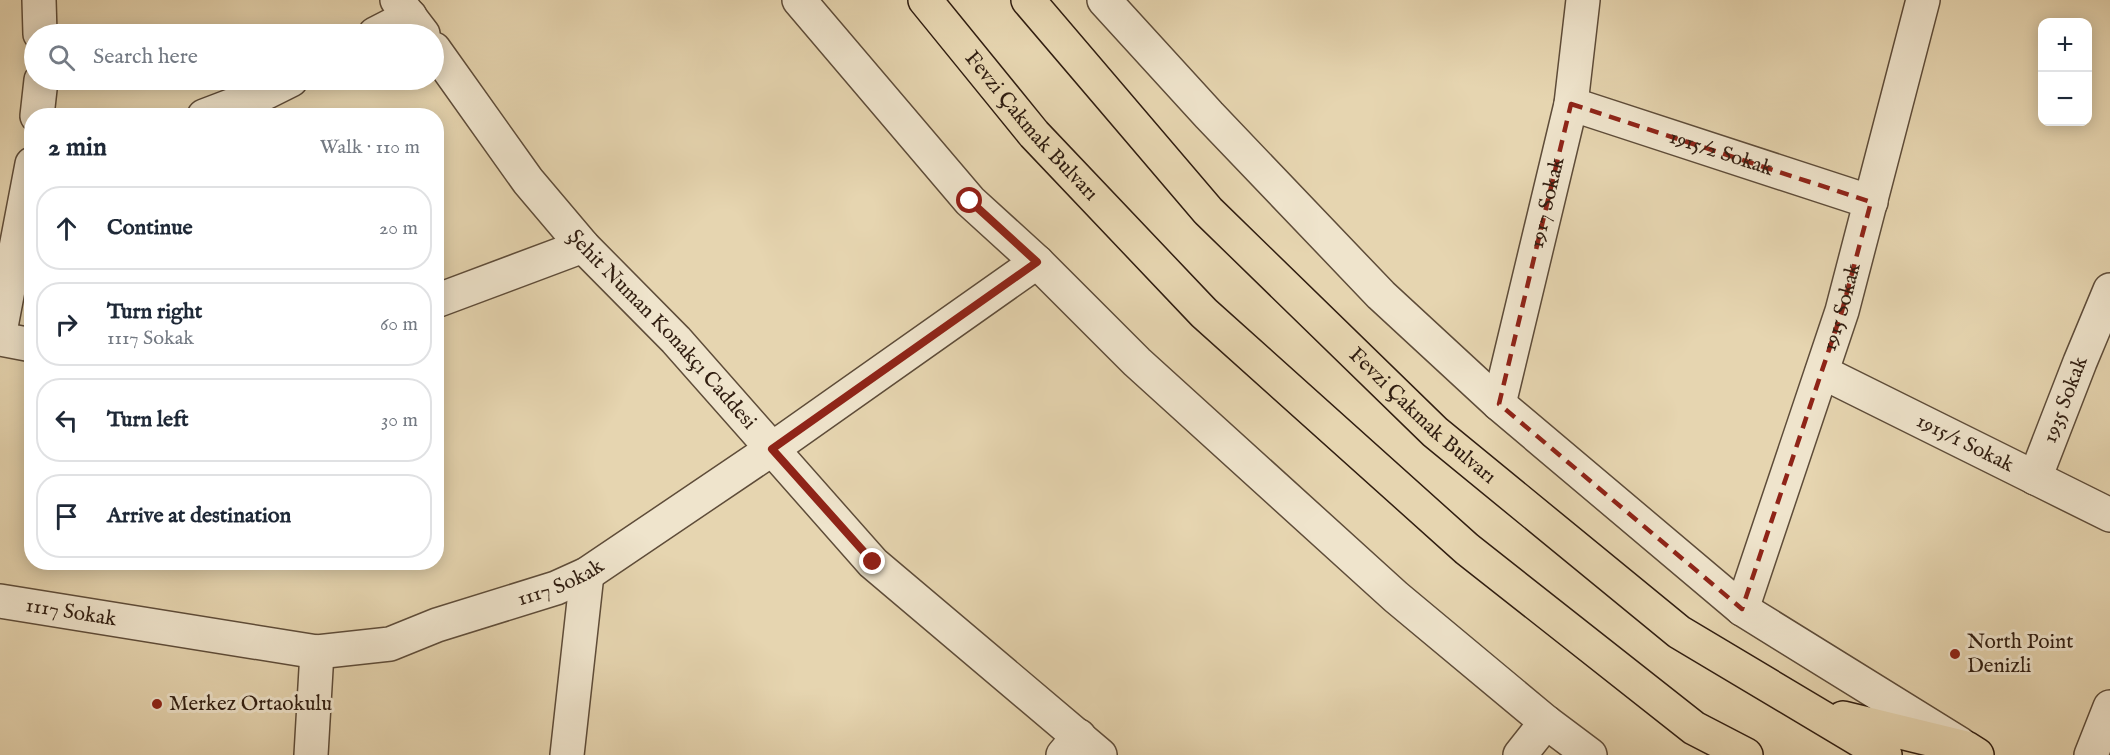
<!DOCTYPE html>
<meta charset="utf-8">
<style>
:root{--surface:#fff;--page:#f2f2f3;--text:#1f2937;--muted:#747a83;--line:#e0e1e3}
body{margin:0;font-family:"IM FELL English",serif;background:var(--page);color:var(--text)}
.controls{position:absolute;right:18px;top:18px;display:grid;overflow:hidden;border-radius:12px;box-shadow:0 3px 15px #0003}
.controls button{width:54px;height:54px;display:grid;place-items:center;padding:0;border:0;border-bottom:2px solid var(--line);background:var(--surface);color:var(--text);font:30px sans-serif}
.stop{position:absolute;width:18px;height:18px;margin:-14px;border:4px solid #8f2418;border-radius:50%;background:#fff}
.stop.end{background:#8f2418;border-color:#fff;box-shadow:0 2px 6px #0008}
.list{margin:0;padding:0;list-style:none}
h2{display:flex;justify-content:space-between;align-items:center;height:78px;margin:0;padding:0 24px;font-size:26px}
h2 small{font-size:20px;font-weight:400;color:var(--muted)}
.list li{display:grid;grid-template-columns:39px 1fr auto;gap:18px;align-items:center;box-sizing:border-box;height:84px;margin:0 12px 12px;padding:0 12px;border:2px solid var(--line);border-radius:24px}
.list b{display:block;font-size:22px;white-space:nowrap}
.list p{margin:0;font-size:20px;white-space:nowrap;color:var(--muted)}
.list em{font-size:20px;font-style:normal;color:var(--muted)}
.icon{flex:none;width:33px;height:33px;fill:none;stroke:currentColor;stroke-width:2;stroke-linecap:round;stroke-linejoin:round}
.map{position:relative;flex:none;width:2110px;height:755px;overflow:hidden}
.search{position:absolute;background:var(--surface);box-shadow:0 3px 15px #0003;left:24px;top:24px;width:420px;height:66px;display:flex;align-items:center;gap:15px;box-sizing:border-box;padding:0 21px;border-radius:33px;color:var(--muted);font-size:22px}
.panel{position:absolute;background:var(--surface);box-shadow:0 3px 15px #0003;left:24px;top:108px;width:420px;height:462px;border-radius:24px}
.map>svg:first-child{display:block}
</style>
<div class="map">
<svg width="2110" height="755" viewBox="0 0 2110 755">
<rect width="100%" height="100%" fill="#e6d5b0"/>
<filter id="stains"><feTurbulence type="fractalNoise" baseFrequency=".00333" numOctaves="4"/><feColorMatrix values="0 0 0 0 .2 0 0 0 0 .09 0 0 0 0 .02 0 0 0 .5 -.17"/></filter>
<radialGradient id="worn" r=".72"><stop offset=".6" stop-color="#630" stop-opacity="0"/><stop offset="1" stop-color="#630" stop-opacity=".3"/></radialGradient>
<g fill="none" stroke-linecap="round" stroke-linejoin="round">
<g stroke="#5e4c39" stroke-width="36">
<g id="minor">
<path d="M 39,0 L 40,34"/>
<path d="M 799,0 L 970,201 L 1037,262 L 1137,362 L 1396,597 L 1546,722 L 1590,755"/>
<path d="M 1104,0 L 1209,115 L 1381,295 L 1499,404 L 1742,609 L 1960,744"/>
<path d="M 375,34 L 410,16"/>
<path id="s1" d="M 1571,104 L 1871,202"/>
<path d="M 37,116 L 41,80"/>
<path d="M 204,116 L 267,92 L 291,80"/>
<path d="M 436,301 L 583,246"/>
<path d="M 0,332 L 32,164"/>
<path d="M 0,339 L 32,345"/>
<path id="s2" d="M 1822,372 L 2110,515"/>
<path id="s3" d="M 1499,404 L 1571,104 L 1583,0"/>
<path id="s4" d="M 2035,478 L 2080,362 L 2110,290"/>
<path id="s5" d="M 0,601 L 317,652 L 390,644 L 437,625 L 556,588 L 587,574 L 772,449 L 1037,262"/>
<path id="s6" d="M 1742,609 L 1842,311 L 1923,0"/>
<path d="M 311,755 L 317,652"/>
<path d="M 567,755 L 587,574"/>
<path d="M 1063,755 L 1079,736"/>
<path d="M 1520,755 L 1546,722"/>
<path d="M 2091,755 L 2110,707"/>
</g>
</g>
<g stroke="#5e4c39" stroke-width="36">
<g id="tertiary">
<path d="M 397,0 L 423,34"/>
<path id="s7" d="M 434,49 L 528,181 L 583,246 L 676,340 L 873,563 L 1100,755"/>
</g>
</g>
<g stroke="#311e11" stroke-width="36">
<g id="primary">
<path id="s8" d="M 925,0 L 1034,134 L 1204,313 L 1467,549 L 1694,728 L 1746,755"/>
<path id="s9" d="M 1028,0 L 1208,211 L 1435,432 L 1679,632 L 1885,755"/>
<path d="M 1843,718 L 1966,748 L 1977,755"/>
</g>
</g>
<use href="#minor" stroke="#efe4cc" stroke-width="33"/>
<use href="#tertiary" stroke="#efe4cc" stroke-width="33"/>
<use href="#primary" stroke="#e6d5b0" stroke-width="33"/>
</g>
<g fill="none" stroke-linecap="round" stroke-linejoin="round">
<path stroke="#8f2418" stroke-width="8" d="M 873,562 L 772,449 L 1037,262 L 970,201"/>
</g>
<path fill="none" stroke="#8f2418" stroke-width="4.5" stroke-dasharray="12 8" stroke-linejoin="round" d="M 1571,104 L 1871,202 L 1842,311 L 1742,609 L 1499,404 Z"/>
<g fill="#8f2418" stroke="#efe4cc" stroke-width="2">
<circle cx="1955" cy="654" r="6"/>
<circle cx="157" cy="704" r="6"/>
</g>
<g text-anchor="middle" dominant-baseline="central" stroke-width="6" stroke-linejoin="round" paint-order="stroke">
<g font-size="21" fill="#311e11" stroke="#efe4cc">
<text stroke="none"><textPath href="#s8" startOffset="165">Fevzi Çakmak Bulvarı</textPath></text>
<text stroke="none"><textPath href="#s1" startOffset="158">1915/2 Sokak</textPath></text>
<text stroke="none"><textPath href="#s3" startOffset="207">1917 Sokak</textPath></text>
<text stroke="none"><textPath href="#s6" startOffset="318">1915 Sokak</textPath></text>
<text stroke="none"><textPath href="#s7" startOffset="362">Şehit Numan Konakçı Caddesi</textPath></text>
<text stroke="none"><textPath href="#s4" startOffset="84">1935 Sokak</textPath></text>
<text stroke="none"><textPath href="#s9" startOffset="574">Fevzi Çakmak Bulvarı</textPath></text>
<text stroke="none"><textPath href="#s2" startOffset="160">1915/1 Sokak</textPath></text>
<text stroke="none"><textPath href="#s5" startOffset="576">1117 Sokak</textPath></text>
<text stroke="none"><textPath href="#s5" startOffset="72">1117 Sokak</textPath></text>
</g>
<g font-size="21" fill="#311e11" stroke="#efe4cc" text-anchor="start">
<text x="1967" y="642">North Point<tspan x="1967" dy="24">Denizli</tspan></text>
<text x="169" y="704">Merkez Ortaokulu</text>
</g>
</g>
<rect width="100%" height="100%" filter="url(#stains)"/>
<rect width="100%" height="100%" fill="url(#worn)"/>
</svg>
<div class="controls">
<button>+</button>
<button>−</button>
</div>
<div class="stop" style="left:970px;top:201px"></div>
<div class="stop end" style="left:873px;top:562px"></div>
<div class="search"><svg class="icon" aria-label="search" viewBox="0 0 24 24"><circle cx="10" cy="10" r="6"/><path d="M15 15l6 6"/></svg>Search here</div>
<section class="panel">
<h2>2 min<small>Walk · 110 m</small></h2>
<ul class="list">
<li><svg class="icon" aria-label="ahead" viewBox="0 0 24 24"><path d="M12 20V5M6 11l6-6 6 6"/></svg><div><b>Continue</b></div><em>20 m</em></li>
<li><svg class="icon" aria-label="right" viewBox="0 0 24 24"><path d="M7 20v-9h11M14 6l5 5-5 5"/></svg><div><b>Turn right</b><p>1117 Sokak</p></div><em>60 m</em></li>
<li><svg class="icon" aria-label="left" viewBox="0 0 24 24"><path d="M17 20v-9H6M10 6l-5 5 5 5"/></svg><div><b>Turn left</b></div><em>30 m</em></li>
<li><svg class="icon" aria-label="arrive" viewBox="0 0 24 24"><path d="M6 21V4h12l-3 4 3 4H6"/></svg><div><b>Arrive at destination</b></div></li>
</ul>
</section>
</div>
